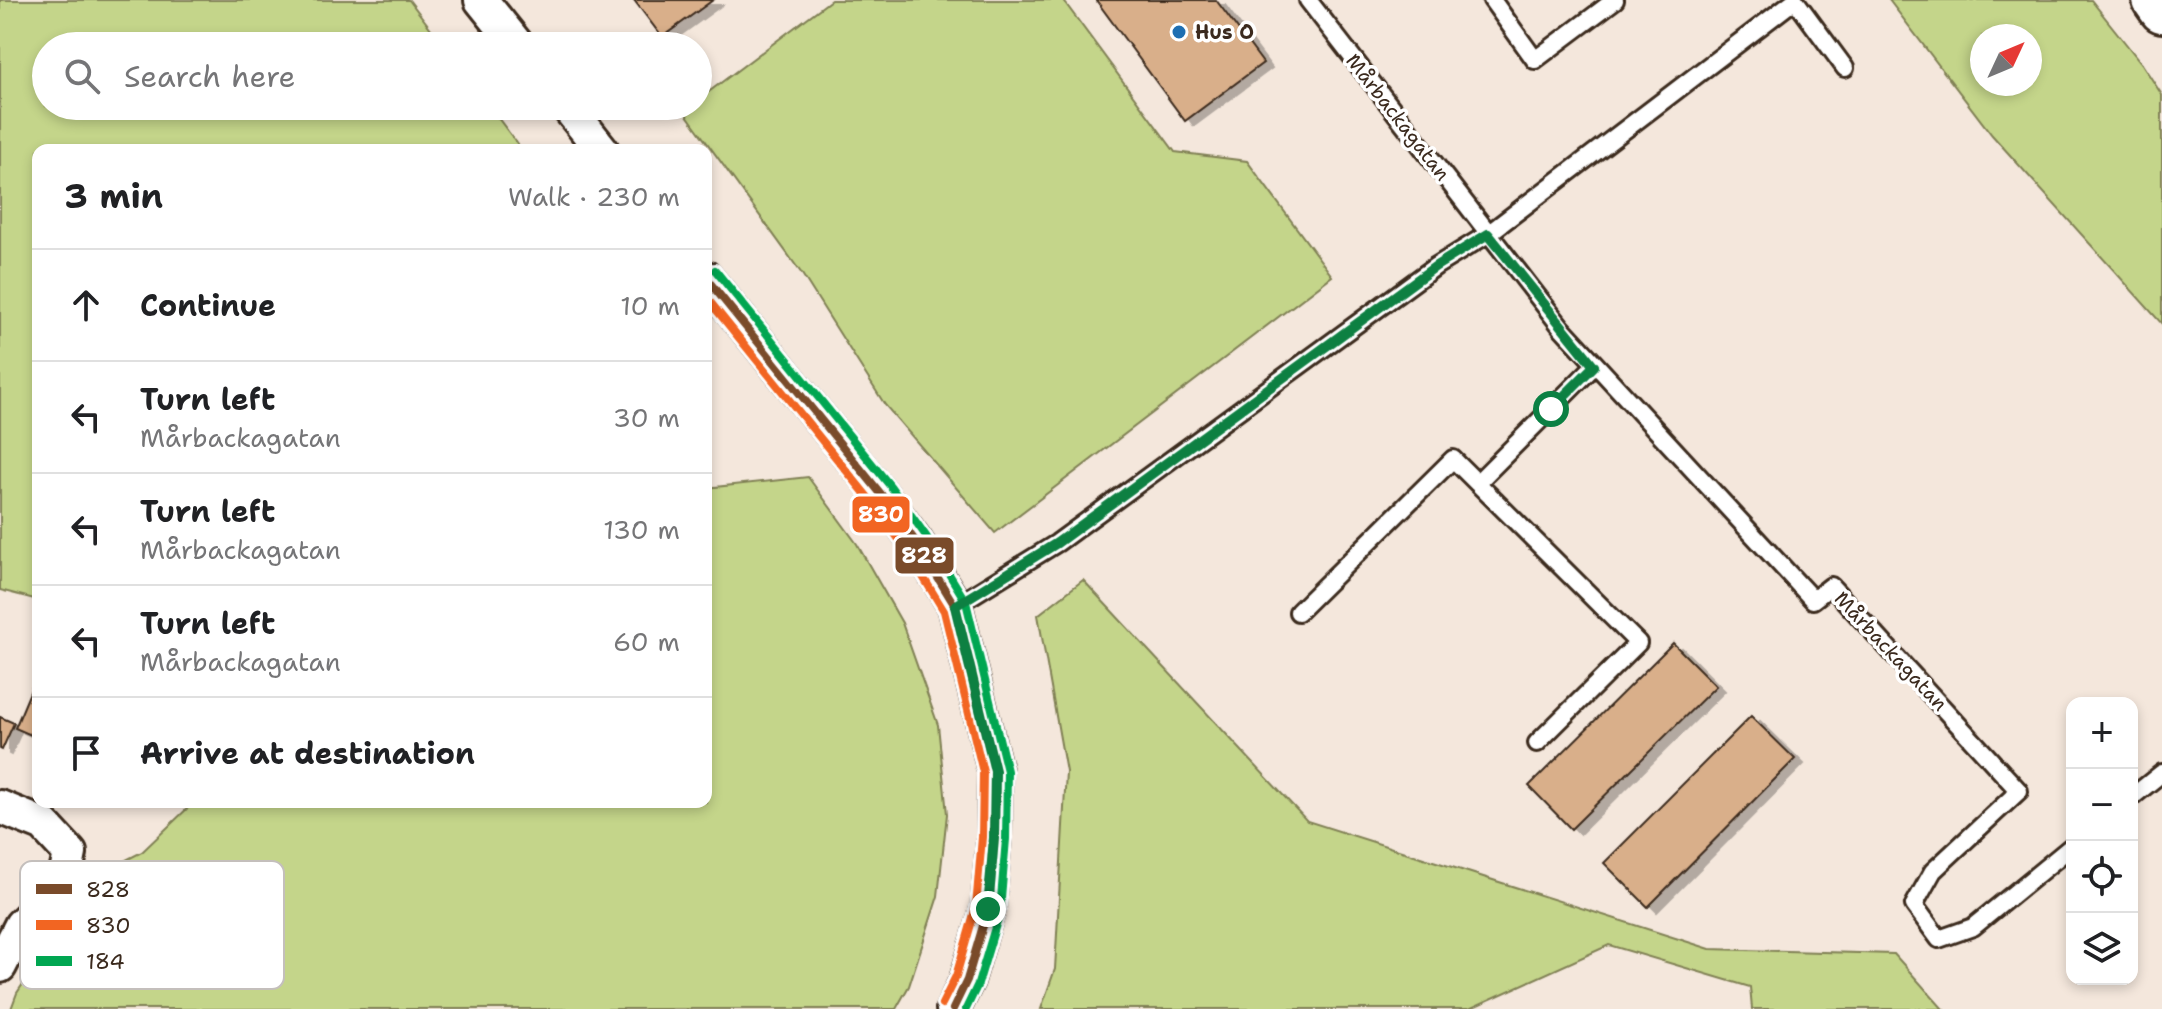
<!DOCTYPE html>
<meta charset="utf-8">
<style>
:root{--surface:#fff;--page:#f2f2f2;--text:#202124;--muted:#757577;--line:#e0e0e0}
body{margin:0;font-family:"Shantell Sans",sans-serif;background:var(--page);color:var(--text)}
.controls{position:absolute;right:24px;bottom:24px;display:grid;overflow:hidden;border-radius:16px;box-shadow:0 4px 12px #0003}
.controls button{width:72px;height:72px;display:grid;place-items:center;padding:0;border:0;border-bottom:2px solid var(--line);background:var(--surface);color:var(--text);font:40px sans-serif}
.compass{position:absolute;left:1970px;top:24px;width:72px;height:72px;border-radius:50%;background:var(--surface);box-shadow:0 4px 12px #0003;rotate:46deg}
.stop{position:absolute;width:24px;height:24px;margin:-18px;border:6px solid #0b8043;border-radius:50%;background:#fff}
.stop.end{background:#0b8043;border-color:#fff;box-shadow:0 2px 8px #0008}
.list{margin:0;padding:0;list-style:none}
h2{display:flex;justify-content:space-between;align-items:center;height:104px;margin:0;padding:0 32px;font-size:34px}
h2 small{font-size:26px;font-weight:400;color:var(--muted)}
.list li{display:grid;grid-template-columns:52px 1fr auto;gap:24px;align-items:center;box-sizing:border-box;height:112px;padding:0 32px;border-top:2px solid var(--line)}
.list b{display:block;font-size:30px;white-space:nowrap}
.list p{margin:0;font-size:26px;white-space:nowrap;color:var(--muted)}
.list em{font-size:26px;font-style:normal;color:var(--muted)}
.icon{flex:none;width:44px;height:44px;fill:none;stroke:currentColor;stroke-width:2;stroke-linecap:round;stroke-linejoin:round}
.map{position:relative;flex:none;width:2162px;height:1009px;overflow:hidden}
.search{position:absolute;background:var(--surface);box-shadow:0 4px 12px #0003;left:32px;top:32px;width:680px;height:88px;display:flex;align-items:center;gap:20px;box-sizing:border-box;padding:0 28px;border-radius:44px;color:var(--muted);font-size:30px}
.panel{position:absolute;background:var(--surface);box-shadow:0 4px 12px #0003;left:32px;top:144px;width:680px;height:664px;border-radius:16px}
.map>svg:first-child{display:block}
</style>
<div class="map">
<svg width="2162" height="1009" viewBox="0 0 2162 1009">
<defs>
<filter id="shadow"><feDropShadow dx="9" dy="5" stdDeviation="0" flood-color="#0004"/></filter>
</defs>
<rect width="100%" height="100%" fill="#f4e7dc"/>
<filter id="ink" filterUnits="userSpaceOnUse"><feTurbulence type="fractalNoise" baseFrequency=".0125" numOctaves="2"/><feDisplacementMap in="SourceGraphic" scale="16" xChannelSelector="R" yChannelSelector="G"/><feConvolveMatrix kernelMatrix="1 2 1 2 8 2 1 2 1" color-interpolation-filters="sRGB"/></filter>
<g filter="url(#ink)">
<path fill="#c4d58a" stroke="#808054" stroke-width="2" fill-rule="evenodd" d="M 0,0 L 409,0 L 444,46 L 46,46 L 46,106 L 489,106 L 522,150 L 38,150 L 38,600 L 0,590 Z
M 831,0 L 1063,0 L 1175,152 L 1247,161 L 1332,276 L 995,533 L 885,405 L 802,274 L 684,111 L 691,106 L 698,106 L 698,100 Z
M 1889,0 L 2091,0 L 2142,64 L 2162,95 L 2162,324 L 1992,135 ZM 1982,36 L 2030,36 L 2030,84 L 1982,84 Z
M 808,477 L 857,544 L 902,623 L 938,725 L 947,814 L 938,896 L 909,986 L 896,1009 L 11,1009 L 17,993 L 38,961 L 76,938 L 98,921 L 106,892 L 120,863 L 142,852 L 194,802 L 706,802 L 706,488 Z
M 1083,580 L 1307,821 L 1710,949 L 1894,954 L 1943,1009 L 1752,1009 L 1750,987 L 1609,945 L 1469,1009 L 1041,1009 L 1055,969 L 1066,772 L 1038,615 Z"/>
<path fill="#d9af8a" stroke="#3b2a1e" stroke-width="2" filter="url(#shadow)" d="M 634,0 L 713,0 L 662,37 Z
M 1096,0 L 1216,0 L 1263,63 L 1185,121 Z
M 1673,643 L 1716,686 L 1571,829 L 1529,786 Z
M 35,680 L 38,682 L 38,738 L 15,728 Z
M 1751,716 L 1795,759 L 1648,907 L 1604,863 Z
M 0,717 L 14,723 L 2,750 L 0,749 Z"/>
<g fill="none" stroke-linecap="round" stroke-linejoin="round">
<g stroke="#3b2a1e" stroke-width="22">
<path id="service" d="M 1308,0 L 1562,328 L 1813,600 L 1831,586 L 2019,791 L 1933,871 L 1914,905 L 1939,939 L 1973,927 L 2072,846
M 1492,0 L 1535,60 L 1615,0
M 1477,483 L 1594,366
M 955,606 L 1057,543 L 1436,266 L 1488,234 L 1795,0 L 1845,68
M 1298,612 L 1453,459 L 1638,643 L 1537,743
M 2132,797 L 2162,773"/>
</g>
<g stroke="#3b2a1e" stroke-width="38">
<path id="minor" d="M 481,0 L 518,46
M 567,106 L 602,150
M 706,278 L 881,494 L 916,542 L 955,606 L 995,771 L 994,838 L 988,909 L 967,980 L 953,1009
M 0,807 L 44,825 L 70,853 L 64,883 L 21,925 L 0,966"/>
</g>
<g stroke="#3b2a1e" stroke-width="50">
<path id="motorway" d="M 2155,0 L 2162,10"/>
</g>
<use href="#service" stroke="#fff" stroke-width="16"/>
<use href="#minor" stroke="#fff" stroke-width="32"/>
<use href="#motorway" stroke="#fff" stroke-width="44"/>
<g stroke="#fff" stroke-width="14">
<path id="bus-1" d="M 706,278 L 881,494 L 916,542 L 955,606 L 995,771 L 994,838 L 988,909 L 967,980 L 953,1009"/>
</g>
<g stroke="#fff" stroke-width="14">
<path id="bus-2" d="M 706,297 L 871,501 L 906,549 L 944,611 L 983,772 L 982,837 L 976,907 L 956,976 L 942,1004"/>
</g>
<g stroke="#fff" stroke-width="14">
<path id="bus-3" d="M 715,270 L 891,487 L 926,536 L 966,602 L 1007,771 L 1006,839 L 1000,911 L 978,984 L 966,1009"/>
</g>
<use href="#bus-1" stroke="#7a4b2a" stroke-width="8"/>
<use href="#bus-2" stroke="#f26522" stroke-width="8"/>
<use href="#bus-3" stroke="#00a651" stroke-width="8"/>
</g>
</g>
<g fill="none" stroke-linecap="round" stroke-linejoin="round" filter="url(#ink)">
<path stroke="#0b8043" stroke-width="10" d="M 988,909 L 994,838 L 995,771 L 955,606 L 1057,543 L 1436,266 L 1488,234 L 1594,366 L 1551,409"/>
</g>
<circle fill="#1f6fb2" stroke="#fff" stroke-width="3" cx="1179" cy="32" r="8"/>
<g text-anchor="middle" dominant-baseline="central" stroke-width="7" stroke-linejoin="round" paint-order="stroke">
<g font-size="20" font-weight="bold" fill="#3b2a1e" stroke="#fff" text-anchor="start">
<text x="1195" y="32">Hus O</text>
</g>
<g font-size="20" fill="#3b2a1e" stroke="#fff">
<text transform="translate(1398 117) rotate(52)">Mårbackagatan</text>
<text transform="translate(1891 651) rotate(47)">Mårbackagatan</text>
</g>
</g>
<rect x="20" y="861" width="264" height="128" rx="12" fill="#fff" stroke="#c4bfbc" stroke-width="2"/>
<rect x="36" y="884" width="36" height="10" fill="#7a4b2a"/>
<rect x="36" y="920" width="36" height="10" fill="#f26522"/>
<rect x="36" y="956" width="36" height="10" fill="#00a651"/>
<g font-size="22" fill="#3b2a1e">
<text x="86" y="897">828</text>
<text x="86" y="933">830</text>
<text x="86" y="969">184</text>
</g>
<g stroke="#fff" stroke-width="3">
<rect x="851" y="495" width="60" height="39" rx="8" fill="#f26522"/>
<rect x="894" y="536" width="61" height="39" rx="8" fill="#7a4b2a"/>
</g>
<g font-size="22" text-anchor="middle" font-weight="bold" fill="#fff">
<text x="881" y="522">830</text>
<text x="924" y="563">828</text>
</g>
</svg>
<div class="controls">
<button>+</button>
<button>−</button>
<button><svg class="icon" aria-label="locate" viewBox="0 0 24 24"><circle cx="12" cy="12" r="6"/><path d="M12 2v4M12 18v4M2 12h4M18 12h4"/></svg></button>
<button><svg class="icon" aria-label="layers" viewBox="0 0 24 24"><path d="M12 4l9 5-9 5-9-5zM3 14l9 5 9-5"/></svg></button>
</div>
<svg class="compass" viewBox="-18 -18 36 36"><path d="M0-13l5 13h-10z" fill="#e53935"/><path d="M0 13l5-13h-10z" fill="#757577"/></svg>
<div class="stop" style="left:1551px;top:409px"></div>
<div class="stop end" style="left:988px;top:909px"></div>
<div class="search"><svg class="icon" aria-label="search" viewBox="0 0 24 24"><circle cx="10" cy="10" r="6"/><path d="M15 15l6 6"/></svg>Search here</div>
<section class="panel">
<h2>3 min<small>Walk · 230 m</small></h2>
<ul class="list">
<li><svg class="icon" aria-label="ahead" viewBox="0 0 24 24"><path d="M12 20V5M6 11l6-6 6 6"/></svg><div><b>Continue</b></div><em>10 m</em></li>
<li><svg class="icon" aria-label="left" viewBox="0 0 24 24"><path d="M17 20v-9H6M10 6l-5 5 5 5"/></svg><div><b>Turn left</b><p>Mårbackagatan</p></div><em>30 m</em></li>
<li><svg class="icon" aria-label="left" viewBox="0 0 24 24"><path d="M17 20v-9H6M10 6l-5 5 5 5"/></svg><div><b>Turn left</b><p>Mårbackagatan</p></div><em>130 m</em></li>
<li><svg class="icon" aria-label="left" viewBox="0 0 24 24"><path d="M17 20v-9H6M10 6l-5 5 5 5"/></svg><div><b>Turn left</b><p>Mårbackagatan</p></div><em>60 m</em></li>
<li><svg class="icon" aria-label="arrive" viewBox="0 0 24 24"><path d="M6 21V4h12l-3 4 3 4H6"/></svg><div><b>Arrive at destination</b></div></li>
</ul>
</section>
</div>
